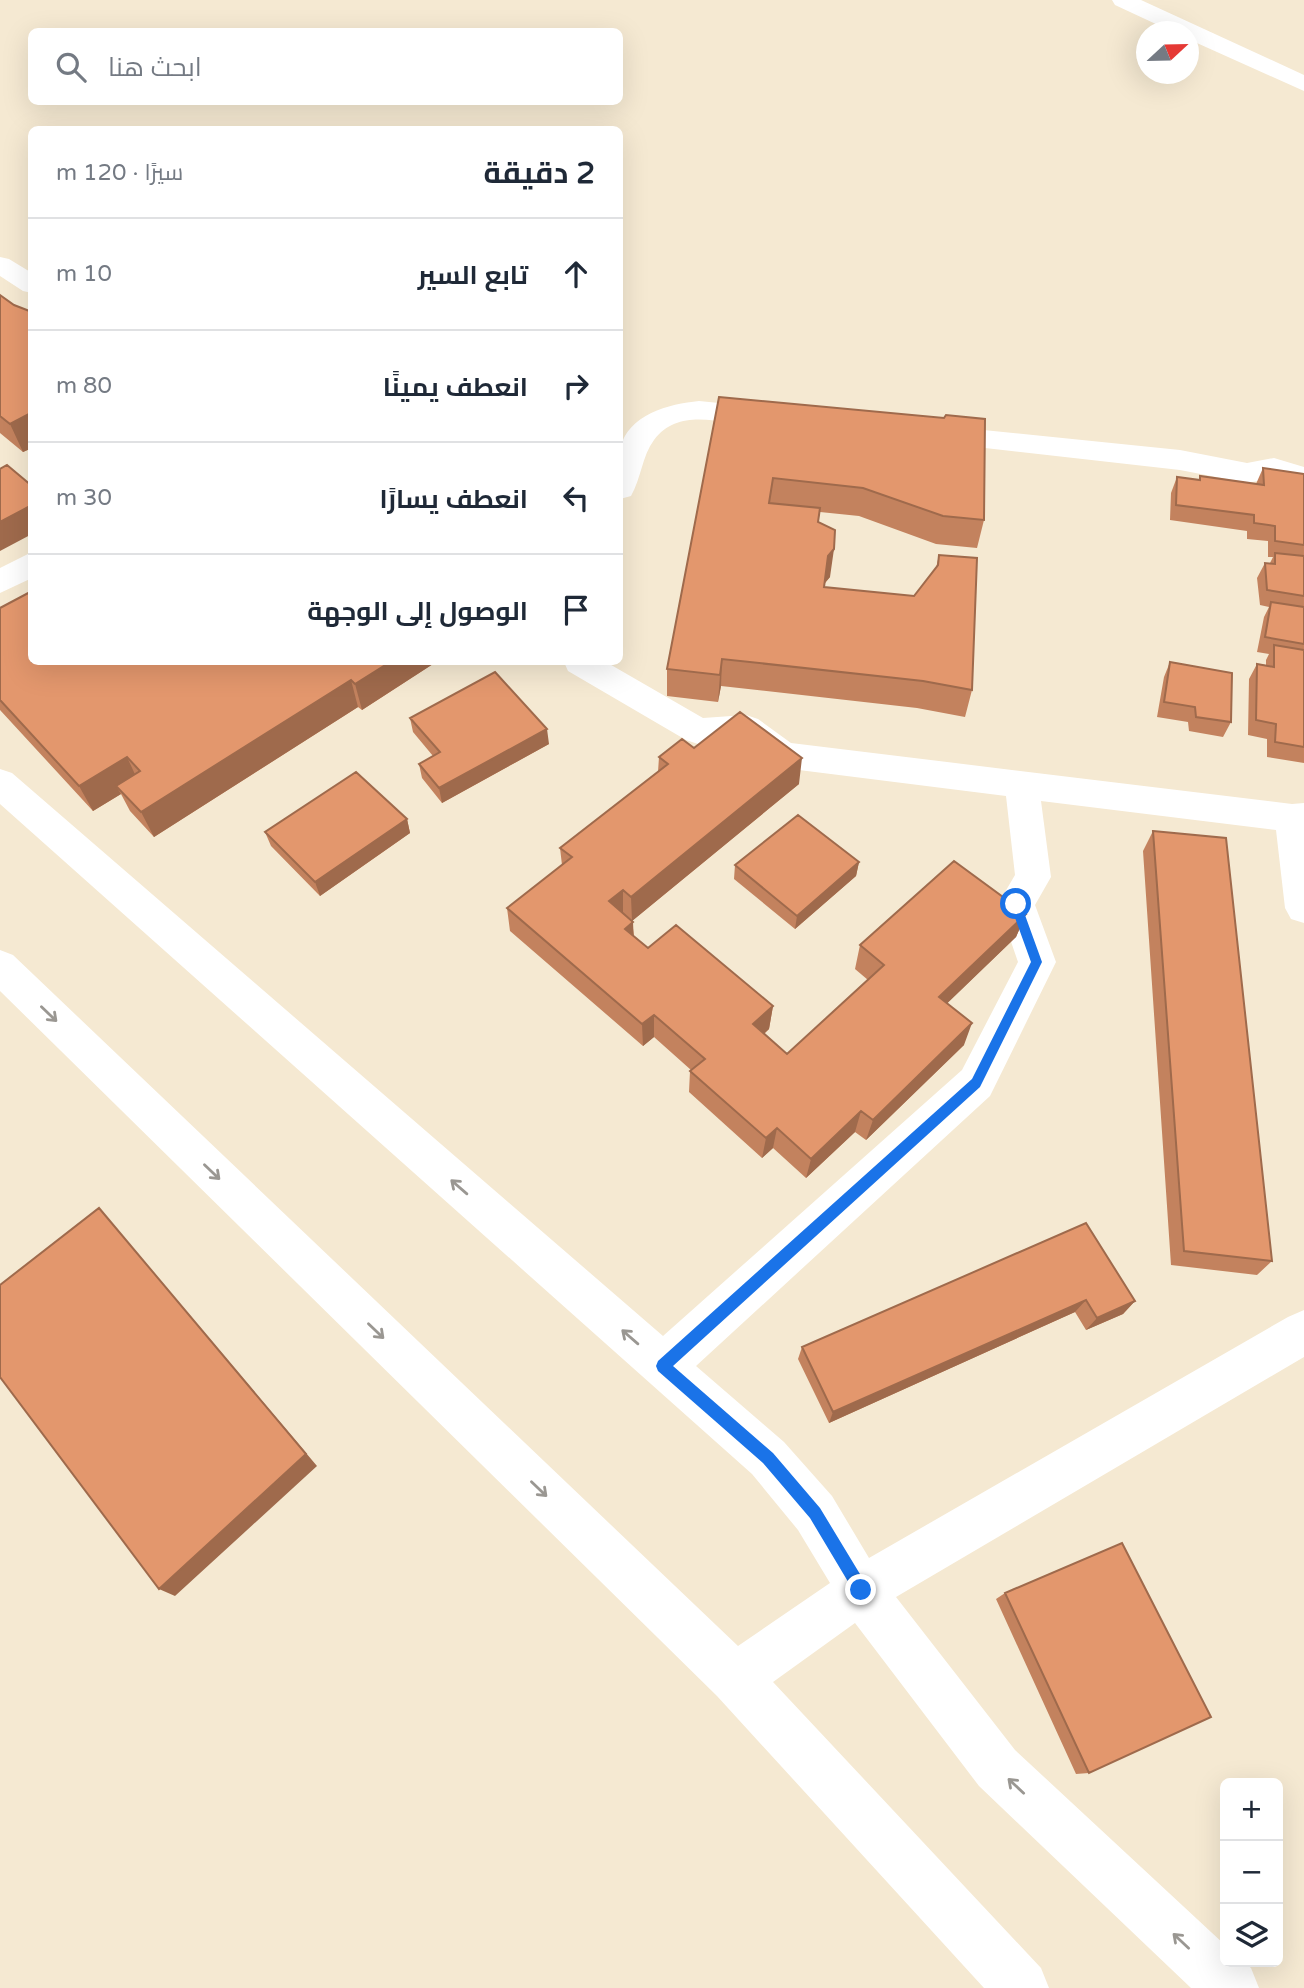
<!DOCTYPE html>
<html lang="ar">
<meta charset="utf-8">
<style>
:root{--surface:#fff;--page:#f2f2f3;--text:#1f2937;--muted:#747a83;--line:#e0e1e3}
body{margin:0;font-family:"Varela Round",Cairo,sans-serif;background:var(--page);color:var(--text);direction:rtl}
.controls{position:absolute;right:21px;bottom:21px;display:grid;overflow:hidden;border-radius:10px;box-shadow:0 7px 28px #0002}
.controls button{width:63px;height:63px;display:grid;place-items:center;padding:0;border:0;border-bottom:2px solid var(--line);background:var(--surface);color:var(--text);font:35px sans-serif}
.compass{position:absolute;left:1136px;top:21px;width:63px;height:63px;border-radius:50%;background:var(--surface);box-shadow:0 7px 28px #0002;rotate:68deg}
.stop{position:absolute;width:21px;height:21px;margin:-16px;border:5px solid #1a73e8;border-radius:50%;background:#fff}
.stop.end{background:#1a73e8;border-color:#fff;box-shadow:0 2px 7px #0008}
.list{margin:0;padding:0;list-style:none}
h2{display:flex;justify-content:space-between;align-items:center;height:91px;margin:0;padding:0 28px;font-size:30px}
h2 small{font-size:23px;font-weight:400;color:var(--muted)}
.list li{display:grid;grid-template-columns:46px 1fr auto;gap:21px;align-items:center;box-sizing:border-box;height:112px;padding:0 28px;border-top:2px solid var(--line)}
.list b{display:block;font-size:26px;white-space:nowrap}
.list em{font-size:23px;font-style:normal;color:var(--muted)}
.icon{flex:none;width:38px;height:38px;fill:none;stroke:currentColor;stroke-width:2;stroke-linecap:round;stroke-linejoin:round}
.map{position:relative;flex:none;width:1304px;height:1988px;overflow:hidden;direction:ltr}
.search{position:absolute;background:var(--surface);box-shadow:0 7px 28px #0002;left:28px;top:28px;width:595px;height:77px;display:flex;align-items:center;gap:18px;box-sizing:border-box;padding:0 24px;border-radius:10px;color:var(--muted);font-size:26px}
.panel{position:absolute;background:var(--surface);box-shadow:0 7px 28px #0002;left:28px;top:126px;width:595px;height:539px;border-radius:10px;direction:rtl}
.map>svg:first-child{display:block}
</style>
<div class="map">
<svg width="1304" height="1988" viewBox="0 0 1304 1988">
<rect width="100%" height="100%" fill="#f5e9d2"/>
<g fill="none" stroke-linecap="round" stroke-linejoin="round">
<path fill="#fff" fill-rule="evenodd" d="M 1112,0 L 1141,0 L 1304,75 L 1304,91 L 1188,39 L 1188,32 L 1173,32 L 1115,5 Z
M 0,257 L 9,259 L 32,273 L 32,293 L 23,291 L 0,276 Z
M 699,401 L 769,408 L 779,410 L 783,417 L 779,424 C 739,434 685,399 654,440 C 642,456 641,479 631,496 L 620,499 C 620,484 616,464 620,449 C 628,414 669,404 699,401 Z
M 934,425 L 1180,450 L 1247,463 L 1274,458 L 1304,467 L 1304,487 L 1273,478 L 1247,483 L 1180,470 L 924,441 L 919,434 L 924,427 Z
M 32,552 L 32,578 L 0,593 L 0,568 Z
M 564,662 L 606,662 L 703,718 L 746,715 L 758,719 L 791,743 L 1292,804 L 1304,803 L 1304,923 L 1291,919 L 1285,908 L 1276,830 L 1041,801 L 1051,877 L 1035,905 L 1056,962 L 990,1096 L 696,1366 L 784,1442 L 832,1496 L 869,1558 L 1288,1317 L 1304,1310 L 1304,1357 L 896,1597 L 1015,1750 L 1225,1945 L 1225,1962 L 1243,1962 L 1251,1968 L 1259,1988 L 1191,1988 L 979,1786 L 855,1623 L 773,1682 L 1041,1968 L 1049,1988 L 984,1988 L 717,1696 L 0,991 L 0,950 L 13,955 L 738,1646 L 830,1583 L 798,1530 L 752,1474 L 0,804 L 0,769 L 12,773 L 663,1336 L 962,1070 L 1018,962 L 998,904 L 1015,875 L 1006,796 L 783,768 L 771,764 L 740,741 L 698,744 L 686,740 L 568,671 Z"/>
</g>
<path fill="#c3825e" d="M 0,295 L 14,305 L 32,312 L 32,448 L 23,452 L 0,433 Z
M 719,397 L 944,418 L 984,520 L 977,548 L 936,544 L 859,516 L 820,512 L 818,522 L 830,577 L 825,583 L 824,587 L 914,596 L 936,568 L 939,555 L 972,690 L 965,717 L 917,708 L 721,686 L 718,702 L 667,696 L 667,669 Z
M 1263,468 L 1304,474 L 1304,763 L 1267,757 L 1267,739 L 1248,735 L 1249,679 L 1257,664 L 1266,665 L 1266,660 L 1269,654 L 1257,652 L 1264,617 L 1269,607 L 1260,605 L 1257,578 L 1265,563 L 1270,563 L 1273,557 L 1268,557 L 1268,541 L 1247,539 L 1247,531 L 1170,520 L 1171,493 L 1177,477 L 1199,480 L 1200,476 L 1256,484 Z
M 0,608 L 32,662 L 433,662 L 433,664 L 362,710 L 358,707 L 154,837 L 130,811 L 121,794 L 93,811 L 0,710 Z
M 1170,662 L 1231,722 L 1223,737 L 1189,731 L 1188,722 L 1157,717 L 1164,677 Z
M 410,718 L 549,744 L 442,803 L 422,778 L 419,764 L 433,756 L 413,732 Z
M 694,748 L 799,784 L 632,921 L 634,936 L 648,948 L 773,1006 L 769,1029 L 764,1034 L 787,1054 L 868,980 L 855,969 L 860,945 L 1026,914 L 1016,937 L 947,1003 L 964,1045 L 866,1140 L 855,1132 L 806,1178 L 773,1148 L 762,1158 L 689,1092 L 690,1071 L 691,1070 L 654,1037 L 643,1046 L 510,931 L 507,908 L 562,865 L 560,848 L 658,772 L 659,757 Z
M 407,819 L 410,833 L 320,896 L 271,846 L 265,832 Z
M 1153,831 L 1272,1261 L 1257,1275 L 1171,1265 L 1143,851 Z
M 859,862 L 856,876 L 795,929 L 734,879 L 735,865 Z
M 1086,1223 L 1135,1301 L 1123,1314 L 1086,1330 L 1075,1312 L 829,1423 L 798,1359 L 802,1347 Z
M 1005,1593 L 1089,1773 L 1076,1774 L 996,1599 Z"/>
<path fill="#9f6a4c" d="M 29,414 L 32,419 L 32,448 L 23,452 L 10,424 Z
M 32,505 L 32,534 L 0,551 L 0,522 Z
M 834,549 L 830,577 L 824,584 L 828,556 Z
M 722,659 L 721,686 L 718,702 L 720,675 Z
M 390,662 L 433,662 L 433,664 L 362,710 L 355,684 Z
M 351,680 L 358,707 L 154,837 L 141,812 Z
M 547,729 L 549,744 L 442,803 L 439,788 Z
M 127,757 L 139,783 L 116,786 L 121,794 L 93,811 L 79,786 Z
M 802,758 L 799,784 L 632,921 L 631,897 Z
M 407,819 L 410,833 L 320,896 L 315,882 Z
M 859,862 L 856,876 L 795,929 L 797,916 Z
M 623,890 L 623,914 L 609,901 Z
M 1026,914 L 1016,937 L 931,1019 L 939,997 Z
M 633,922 L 634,945 L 625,929 Z
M 773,1006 L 769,1029 L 750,1046 L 753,1024 Z
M 654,1015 L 654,1037 L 643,1046 L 642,1024 Z
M 972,1023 L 964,1045 L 866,1140 L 873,1120 Z
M 861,1111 L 855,1132 L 806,1178 L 811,1159 Z
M 777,1128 L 773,1148 L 762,1158 L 766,1138 Z
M 99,1208 L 317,1466 L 175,1596 L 159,1589 Z
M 1086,1300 L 1075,1312 L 829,1423 L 833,1412 Z
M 1135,1301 L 1123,1314 L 1086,1330 L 1097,1318 Z"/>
<path fill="#e3976d" stroke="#9f6a4c" stroke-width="2" d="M 0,295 L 14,305 L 32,312 L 32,416 L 29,414 L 10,424 L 0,416 Z
M 719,397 L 944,418 L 946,415 L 985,419 L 984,520 L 943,516 L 863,488 L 773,478 L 769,503 L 820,508 L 818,522 L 835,530 L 834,549 L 828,556 L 824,587 L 914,596 L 938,565 L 939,555 L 977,558 L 972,690 L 923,681 L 722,659 L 720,675 L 667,669 Z
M 7,465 L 32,486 L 32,505 L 0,522 L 0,469 Z
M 1263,468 L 1304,474 L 1304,545 L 1275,541 L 1275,526 L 1254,523 L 1254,515 L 1176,505 L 1177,477 L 1200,480 L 1200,476 L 1264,485 Z
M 1275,553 L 1304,556 L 1304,596 L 1267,590 L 1265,563 L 1275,564 Z
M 32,591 L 32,662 L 390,662 L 355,684 L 351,680 L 141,812 L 116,786 L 140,771 L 127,757 L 79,786 L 0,700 L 0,608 Z
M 1271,602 L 1304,607 L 1304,644 L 1265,637 Z
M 1274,645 L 1304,650 L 1304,747 L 1275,742 L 1276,724 L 1256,720 L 1257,664 L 1274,667 Z
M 1170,662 L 1232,673 L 1231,722 L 1196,717 L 1195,707 L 1164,702 Z
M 495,672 L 547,729 L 439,788 L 419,764 L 440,752 L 410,718 Z
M 740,712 L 802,758 L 631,897 L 623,890 L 609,901 L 633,922 L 625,929 L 648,948 L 676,925 L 773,1006 L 753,1024 L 787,1054 L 884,965 L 860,945 L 954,861 L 1026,914 L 939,997 L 972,1023 L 873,1120 L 861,1111 L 811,1159 L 777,1128 L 766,1138 L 690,1071 L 705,1059 L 654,1015 L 642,1024 L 507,908 L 572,857 L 560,848 L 668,764 L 659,757 L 682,739 L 694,748 Z
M 356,772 L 407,819 L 315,882 L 265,832 Z
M 798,815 L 859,862 L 797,916 L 735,865 Z
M 1153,831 L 1226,838 L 1272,1261 L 1184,1251 Z
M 99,1208 L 306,1454 L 159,1589 L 0,1377 L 0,1285 Z
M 1086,1223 L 1135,1301 L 1097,1318 L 1086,1300 L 833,1412 L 802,1347 Z
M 1122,1543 L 1211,1717 L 1089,1773 L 1005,1593 Z"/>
<defs><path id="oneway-shaft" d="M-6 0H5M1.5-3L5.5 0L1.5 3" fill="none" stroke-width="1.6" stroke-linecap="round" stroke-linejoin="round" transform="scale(1.75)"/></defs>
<g stroke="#9a9792">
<use href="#oneway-shaft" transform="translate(49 1014) rotate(44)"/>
<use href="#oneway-shaft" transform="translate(212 1172) rotate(44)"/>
<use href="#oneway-shaft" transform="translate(459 1187) rotate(-139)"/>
<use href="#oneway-shaft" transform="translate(376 1331) rotate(44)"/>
<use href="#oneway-shaft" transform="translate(630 1337) rotate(-139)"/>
<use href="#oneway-shaft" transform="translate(539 1489) rotate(44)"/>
<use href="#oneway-shaft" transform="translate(1016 1786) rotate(-137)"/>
<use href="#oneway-shaft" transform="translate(1181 1941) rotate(-137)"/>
</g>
<path fill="#1a73e8" d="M 1016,899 L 1021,904 L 1042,962 L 980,1087 L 673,1366 L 773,1453 L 820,1508 L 866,1584 L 869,1590 L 861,1597 L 856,1595 L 810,1518 L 763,1463 L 658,1371 L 656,1366 L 658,1361 L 972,1079 L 1031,962 L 1010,904 Z"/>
</svg>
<div class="controls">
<button>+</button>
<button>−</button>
<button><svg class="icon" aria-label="layers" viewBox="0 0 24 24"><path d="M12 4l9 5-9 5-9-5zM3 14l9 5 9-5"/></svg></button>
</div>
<svg class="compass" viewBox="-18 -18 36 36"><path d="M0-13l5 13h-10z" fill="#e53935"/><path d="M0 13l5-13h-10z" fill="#747a83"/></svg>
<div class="stop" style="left:1016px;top:904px"></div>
<div class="stop end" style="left:861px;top:1590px"></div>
<div class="search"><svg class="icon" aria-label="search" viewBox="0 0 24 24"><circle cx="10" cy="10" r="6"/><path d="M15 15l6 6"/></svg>ابحث هنا</div>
<section class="panel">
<h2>2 دقيقة<small>سيرًا · 120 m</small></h2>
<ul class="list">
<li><svg class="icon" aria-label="ahead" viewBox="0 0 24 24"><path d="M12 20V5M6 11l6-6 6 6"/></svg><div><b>تابع السير</b></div><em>10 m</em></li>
<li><svg class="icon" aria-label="right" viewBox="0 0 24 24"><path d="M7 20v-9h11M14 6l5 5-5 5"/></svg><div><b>انعطف يمينًا</b></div><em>80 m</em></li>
<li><svg class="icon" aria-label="left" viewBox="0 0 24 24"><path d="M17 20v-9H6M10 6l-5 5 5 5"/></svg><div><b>انعطف يسارًا</b></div><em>30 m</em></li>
<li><svg class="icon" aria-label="arrive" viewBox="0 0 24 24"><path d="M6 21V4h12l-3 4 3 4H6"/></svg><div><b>الوصول إلى الوجهة</b></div></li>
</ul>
</section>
</div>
